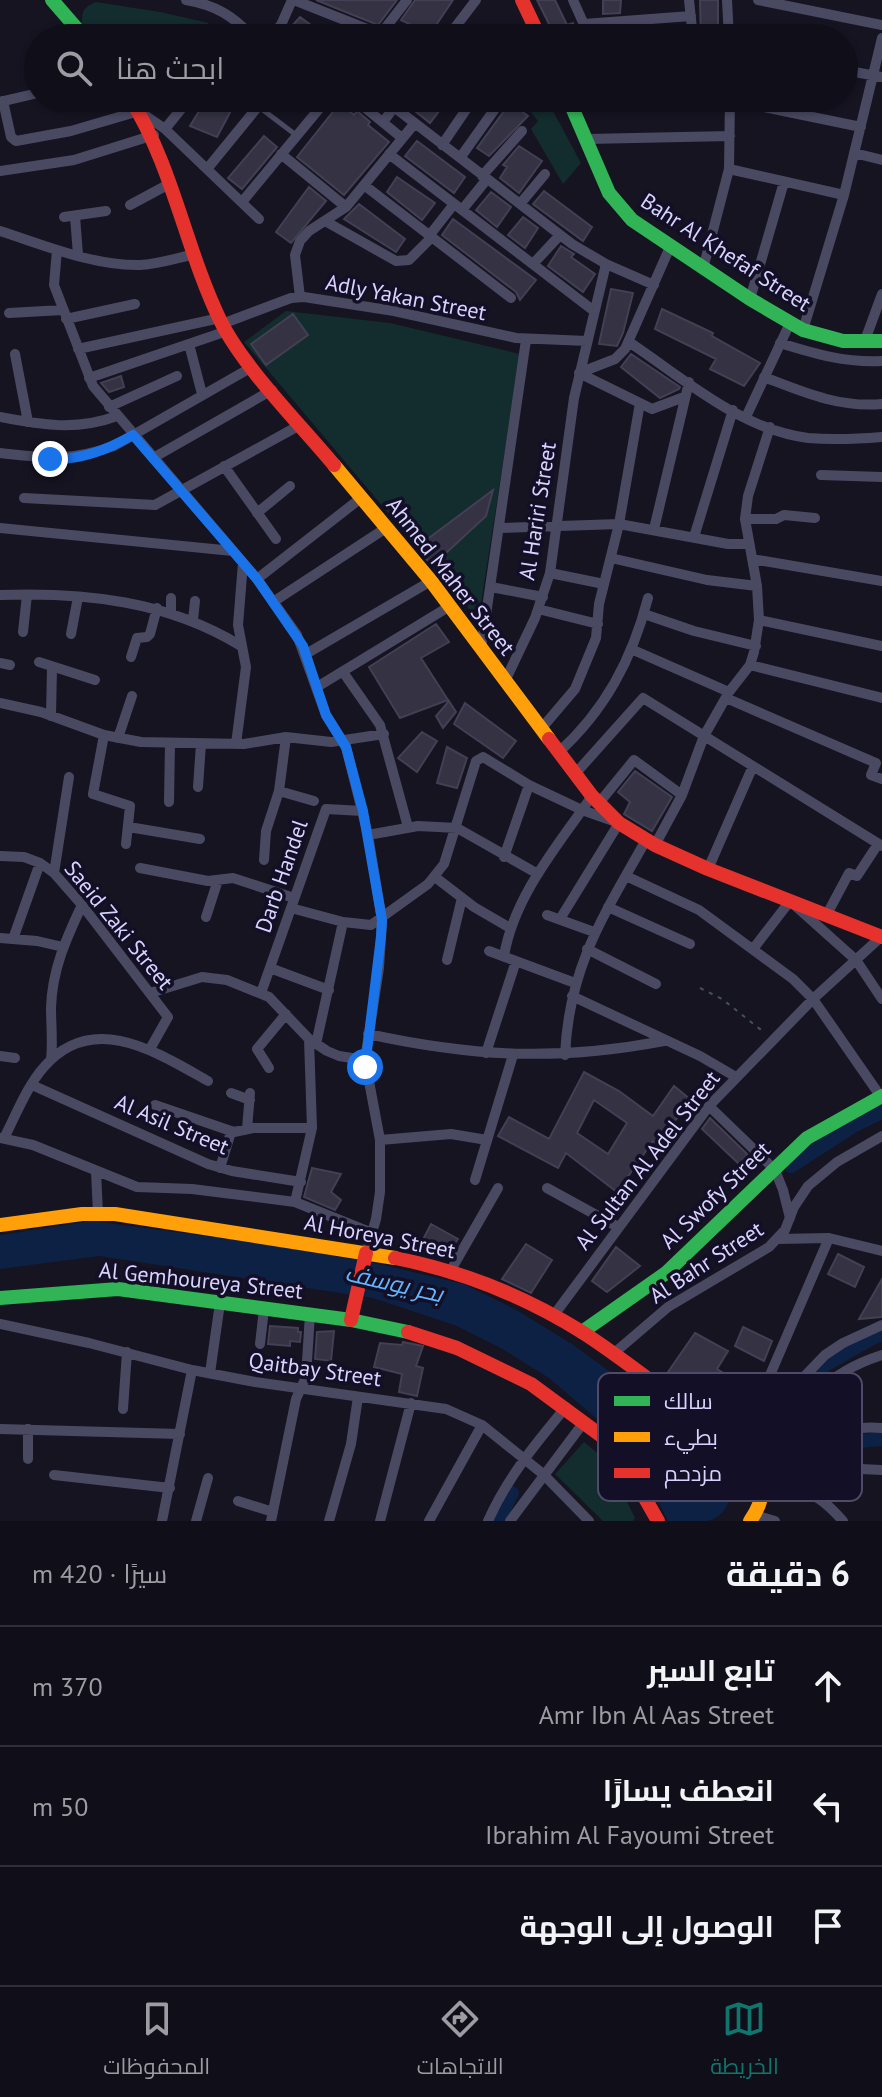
<!DOCTYPE html>
<html lang="ar">
<meta charset="utf-8">
<style>
:root{--surface:#100f19;--page:#191822;--text:#f1f3f6;--muted:#9c9ca2;--line:#302f38;--accent:#0f766e}
body{margin:0;font-family:"PT Sans",Cairo,sans-serif;background:var(--page);color:var(--text);direction:rtl}
.stop{position:absolute;width:24px;height:24px;margin:-18px;border:6px solid #1a73e8;border-radius:50%;background:#fff}
.stop.end{background:#1a73e8;border-color:#fff;box-shadow:0 2px 8px #0008}
.list{margin:0;padding:0;list-style:none}
h2{display:flex;justify-content:space-between;align-items:center;height:104px;margin:0;padding:0 32px;font-size:34px}
h2 small{font-size:26px;font-weight:400;color:var(--muted)}
.list li{display:grid;grid-template-columns:52px 1fr auto;gap:24px;align-items:center;box-sizing:border-box;height:120px;padding:0 32px;border-top:2px solid var(--line)}
.list b{display:block;font-size:30px;white-space:nowrap}
.list p{margin:0;font-size:26px;white-space:nowrap;color:var(--muted)}
.list em{font-size:26px;font-style:normal;color:var(--muted)}
.icon{flex:none;width:44px;height:44px;fill:none;stroke:currentColor;stroke-width:2;stroke-linecap:round;stroke-linejoin:round}
.map{position:relative;flex:none;width:882px;height:1521px;overflow:hidden;direction:ltr}
.search{position:absolute;background:var(--surface);box-shadow:0 2px 6px #0004;left:24px;right:24px;top:24px;height:88px;display:flex;align-items:center;gap:20px;box-sizing:border-box;padding:0 28px;border-radius:44px;color:var(--muted);font-size:30px}
.sheet{height:464px;background:var(--surface)}
nav{display:flex;justify-content:space-around;align-items:center;box-sizing:border-box;height:112px;border-top:2px solid var(--line);background:var(--surface);font-size:22px;color:var(--muted)}
nav a{display:grid;justify-items:center;gap:4px}
nav .on{color:var(--accent)}
.map>svg:first-child{display:block}
</style>
<div class="map">
<svg width="882" height="1521" viewBox="0 0 882 1521">
<rect width="100%" height="100%" fill="#161421"/>
<path fill="#132c2d" d="M 96,2 L 160,12 L 209,23 L 196,38 L 95,38 L 82,23 C 82,10 84,7 96,2 Z
M 520,98 L 546,98 L 581,163 L 563,184 L 531,129 L 538,121 Z
M 286,311 L 390,323 L 520,354 L 480,610 L 476,617 L 244,342 Z
M 584,1442 L 606,1460 L 635,1518 L 633,1521 L 603,1521 L 555,1474 Z"/>
<path fill="#0d2144" d="M 92,1221 L 260,1243 L 379,1264 L 464,1284 L 518,1311 L 572,1344 L 720,1452 C 734,1471 738,1515 707,1521 C 695,1521 681,1521 668,1521 L 630,1447 L 549,1378 L 501,1348 L 457,1326 L 373,1298 L 99,1256 L 0,1269 L 0,1235 Z"/>
<g fill="none" stroke-linecap="round" stroke-linejoin="round">
<path stroke="#0d2144" stroke-width="14" d="M 791,1166 L 853,1126 L 882,1112
M 794,1395 L 825,1365 L 876,1336 L 882,1335
M 837,1443 L 882,1439
M 498,1521 L 512,1493"/>
</g>
<path fill="#343243" stroke="#433f54" stroke-width="2" fill-rule="evenodd" d="M 316,0 L 397,0 L 378,25 Z
M 415,0 L 453,0 L 430,34 L 401,20 Z
M 537,0 L 555,0 L 567,25 L 573,23 L 579,38 L 561,38 L 556,25 L 551,28 Z
M 603,0 L 621,0 L 620,13 L 603,14 Z
M 700,0 L 718,0 L 718,31 L 714,31 L 714,38 L 701,38 Z
M 300,17 L 326,36 L 326,38 L 281,38 Z
M 207,98 L 230,98 L 234,105 L 217,137 L 190,126 Z
M 391,98 L 381,110 L 366,99 L 367,98 Z
M 417,98 L 449,98 L 430,123 L 410,107 Z
M 340,103 L 354,115 L 357,111 L 370,122 L 368,125 L 389,142 L 344,195 L 297,157 Z
M 510,103 L 528,116 L 489,156 L 477,148 Z
M 264,136 L 277,147 L 242,189 L 228,178 Z
M 417,141 L 465,177 L 454,193 L 405,156 Z
M 519,146 L 542,161 L 519,193 L 500,178 L 507,167 L 503,165 Z
M 397,177 L 435,203 L 422,220 L 387,192 Z
M 309,187 L 326,201 L 291,243 L 276,232 Z
M 544,191 L 592,227 L 583,241 L 533,204 Z
M 491,192 L 511,207 L 497,227 L 476,210 Z
M 359,204 L 405,239 L 396,252 L 344,219 Z
M 523,217 L 538,228 L 525,248 L 508,235 Z
M 453,219 L 536,280 L 520,300 L 516,292 L 442,235 Z
M 561,246 L 574,254 L 571,257 L 595,274 L 583,292 L 548,266 Z
M 611,289 L 633,293 L 623,333 L 617,346 L 599,344 Z
M 662,309 L 713,333 L 712,336 L 760,363 L 744,386 L 710,369 L 716,359 L 655,329 Z
M 293,314 L 308,335 L 266,365 L 251,344 Z
M 631,354 L 680,387 L 679,389 L 660,398 L 621,367 Z
M 121,376 L 124,387 L 109,392 L 101,383 Z
M 493,490 L 486,516 L 432,566 L 417,547 Z
M 436,624 L 449,642 L 421,658 L 448,700 L 400,718 L 369,667 Z
M 449,701 L 456,712 L 443,728 L 436,716 Z
M 465,703 L 516,741 L 503,758 L 454,724 Z
M 422,732 L 437,741 L 417,772 L 398,758 Z
M 447,747 L 467,758 L 457,788 L 437,783 Z
M 635,771 L 672,797 L 652,831 L 624,814 L 630,802 L 618,792 Z
M 584,1072 L 619,1091 L 653,1116 L 674,1086 L 691,1100 L 657,1144 L 653,1141 L 617,1192 L 566,1153 L 558,1168 L 498,1136 L 509,1117 L 549,1139 ZM 594,1100 L 627,1123 L 608,1154 L 577,1133 Z
M 710,1118 L 747,1154 L 740,1165 L 702,1129 Z
M 312,1168 L 341,1174 L 331,1192 L 341,1200 L 335,1210 L 304,1197 Z
M 431,1224 L 458,1239 L 445,1256 L 418,1249 Z
M 526,1244 L 552,1260 L 531,1293 L 502,1279 Z
M 616,1247 L 640,1266 L 607,1292 L 592,1281 Z
M 838,1254 L 864,1267 L 855,1287 L 828,1274 Z
M 882,1279 L 882,1317 L 859,1319 L 866,1307 Z
M 270,1326 L 298,1328 L 298,1332 L 301,1332 L 300,1342 L 290,1341 L 290,1346 L 268,1344 Z
M 743,1327 L 772,1341 L 764,1361 L 735,1346 Z
M 334,1331 L 331,1361 L 315,1359 L 317,1332 Z
M 695,1333 L 728,1351 L 717,1369 L 754,1392 L 744,1413 L 729,1403 L 722,1409 L 666,1375 Z
M 403,1342 L 423,1346 L 416,1366 L 423,1368 L 417,1396 L 399,1392 L 402,1374 L 374,1367 L 380,1343 L 402,1345 Z"/>
<g fill="none" stroke-linecap="round" stroke-linejoin="round">
<path stroke="#44505f" stroke-width="2" stroke-dasharray="4 6" stroke-linecap="butt" d="M 700,988 L 722,999 L 765,1033"/>
<path stroke="#4a4962" stroke-width="5" d="M 259,107 L 296,135"/>
<path stroke="#4a4962" stroke-width="10" d="M 186,0 C 216,5 233,16 254,38
M 294,0 L 390,38
M 573,0 L 590,38
M 689,0 L 693,38
M 727,0 L 729,38
M 758,0 L 882,25
M 584,24 L 691,16
M 379,36 L 407,0
M 269,38 L 281,25 L 292,0
M 334,38 L 347,21
M 447,38 L 476,0
M 844,70 L 882,77
M 238,98 L 254,111
M 353,98 L 402,138
M 730,100 L 861,127
M 3,101 L 11,137 L 16,141 L 71,131 L 139,111 L 165,129 L 259,219
M 0,102 L 38,93
M 394,107 L 572,244 L 606,264 L 654,285
M 383,122 L 401,98
M 165,129 L 190,98
M 587,139 L 730,136
M 442,145 L 474,98
M 854,153 L 882,160
M 281,154 L 346,207
M 389,154 L 594,311
M 460,158 L 502,99
M 207,169 L 265,98
M 729,169 L 844,195
M 0,171 L 74,160 L 154,135
M 482,176 L 522,131
M 364,185 L 511,298
M 242,202 L 328,98
M 520,204 L 545,174
M 130,205 L 171,183
M 462,210 L 487,179
M 75,216 L 78,255
M 64,217 L 106,211
M 325,221 L 396,261 L 409,260 L 432,237
M 0,231 C 44,245 93,266 140,265 C 159,264 177,258 195,254
M 429,236 L 454,204
M 57,250 L 54,285 L 93,386 L 257,579 L 297,635 L 326,715 L 346,747 L 368,835 L 382,920 L 379,968 L 365,1060 L 380,1140 L 380,1192 L 376,1219 L 366,1253
M 533,264 L 560,235
M 703,269 L 729,169 L 730,98
M 300,297 L 295,255 L 300,241 L 309,231 L 346,207 L 415,123
M 750,299 L 784,182
M 9,313 L 63,310
M 66,319 L 135,304
M 222,324 L 291,298 L 304,297 L 394,311 L 516,338 L 587,341
M 803,330 L 844,195 L 882,38
M 629,342 C 683,378 741,430 808,438 C 833,440 857,439 882,437
M 780,343 C 815,354 846,363 882,361
M 864,343 L 882,294
M 189,344 L 202,394
M 78,349 L 220,318
M 15,354 L 28,422
M 579,373 L 615,359 L 625,349 L 670,247
M 579,373 L 652,409 L 684,397
M 764,377 C 803,392 839,408 882,404
M 89,378 L 227,331
M 109,407 L 177,376
M 0,417 C 41,425 77,431 117,416
M 746,417 L 790,323
M 0,453 C 46,458 69,462 114,446 L 252,367
M 153,458 L 272,390
M 224,466 L 276,539
M 821,475 L 882,477
M 24,498 L 155,505 L 300,425
M 257,513 L 290,486
M 745,519 L 776,519 L 784,515 L 815,518
M 0,528 L 233,551
M 499,528 L 619,524 L 728,544 L 748,544
M 654,529 L 689,382
M 694,537 L 733,410
M 611,558 L 707,580 L 757,586
M 752,559 L 882,581
M 550,573 L 604,584
M 257,579 L 361,498
M 491,587 L 543,597
M 0,595 C 85,592 168,601 241,646
M 273,602 L 386,528
M 538,609 L 598,624
M 171,612 L 171,598
M 644,614 L 694,631 L 756,646
M 193,620 L 195,601
M 759,620 L 882,646
M 23,632 L 27,595
M 71,634 L 78,597
M 481,649 L 526,340
M 631,649 L 729,692
M 306,654 L 431,581
M 131,657 L 137,638 L 147,637 L 150,634 L 157,608
M 39,662 L 95,680
M 0,663 L 10,665
M 750,665 L 882,698
M 343,672 L 380,725 L 408,827
M 505,681 L 535,618 L 550,573 L 574,398 L 606,264
M 317,687 L 450,606
M 726,698 L 876,763 L 871,775 L 882,779
M 0,703 L 41,712 L 104,735 L 141,742 L 244,744 L 286,737 L 331,742 L 384,734
M 51,716 L 52,668
M 541,729 L 575,689 L 596,638 L 599,604 L 619,524 L 640,403
M 104,735 L 93,794 L 130,806 L 126,844
M 118,738 L 132,696
M 236,744 L 246,667 L 238,625 L 243,563
M 558,753 C 605,710 632,660 648,598
M 575,774 L 643,698 L 882,846
M 198,787 L 201,744
M 279,791 L 314,801
M 169,802 L 170,743
M 599,803 L 634,760 L 682,795
M 129,827 L 200,839
M 368,835 L 418,826 L 457,828 L 538,874
M 655,845 L 682,795 L 704,736 L 729,692 L 750,665 L 754,652 L 759,620 L 757,586 L 745,519 L 748,496 L 770,427
M 0,856 L 24,857 L 40,863 L 54,873 L 82,905 L 168,1017 L 150,1049
M 504,857 L 529,785
M 264,860 L 266,831 L 279,791 L 286,737
M 140,868 L 208,881 L 233,878 L 294,898
M 708,869 L 753,766
M 54,873 L 69,777
M 626,876 L 699,910 L 793,979 L 813,999 L 881,1097
M 435,877 L 474,907 L 510,928
M 608,907 L 690,944
M 291,908 L 343,922 L 371,925 L 428,884 L 444,864 L 476,761 L 483,757 L 529,785 L 582,810 L 619,823 L 560,919
M 547,915 L 594,932
M 826,916 L 849,873 L 857,876 L 878,844
M 206,917 L 218,880
M 0,938 L 37,941 L 63,947
M 13,939 L 40,863
M 587,949 L 656,984
M 753,949 L 790,901 L 856,960 L 882,999
M 489,951 L 575,983
M 504,956 C 514,896 558,845 592,796
M 447,960 L 462,898
M 270,968 L 329,990
M 150,993 L 202,977 L 227,980 L 269,997 L 309,1039 L 327,1051 L 339,1056 L 365,1060
M 261,993 L 326,809 L 363,811
M 572,996 L 700,1056 L 736,1077
M 368,1034 C 474,1057 558,1061 664,1041
M 316,1044 L 343,922
M 486,1053 L 516,961
M 565,1055 C 569,966 604,915 646,840
M 0,1056 L 15,1058
M 51,1059 C 53,1042 51,1025 51,1008 C 52,970 66,939 82,905
M 269,1068 L 257,1049 L 286,1014
M 32,1085 L 208,1164 L 232,1171 L 301,1182
M 231,1093 L 250,1100
M 155,1105 L 234,1132 L 253,1128 L 312,1128
M 709,1106 L 775,1170 L 783,1190 L 790,1218
M 247,1129 L 250,1093
M 0,1138 L 33,1145 L 137,1187 L 192,1189 L 295,1202 L 372,1233
M 4,1138 C 16,1115 27,1086 44,1067 C 93,1010 158,1053 208,1081
M 380,1140 L 451,1134 L 487,1140
M 220,1168 L 231,1132
M 96,1172 L 98,1213
M 475,1180 L 513,1055
M 547,1188 L 618,1227
M 295,1202 L 312,1128 L 309,1039
M 778,1239 L 829,1238 L 882,1251
M 451,1270 L 498,1188
M 554,1315 L 709,1106 L 813,999 L 882,936
M 0,1324 L 89,1343 L 192,1370 L 255,1382 L 446,1409 L 482,1425 L 543,1474 L 589,1521
M 260,1344 L 264,1309
M 613,1354 L 668,1307 L 769,1247 L 785,1230 L 794,1207 L 808,1186 L 837,1162 L 882,1136
M 210,1373 L 220,1303
M 775,1407 L 795,1424
M 123,1409 L 127,1352
M 0,1429 L 180,1434
M 749,1434 L 825,1355 L 843,1343 L 882,1325
M 742,1440 L 829,1238
M 785,1455 C 799,1402 829,1372 882,1355
M 28,1459 L 28,1429
M 762,1474 C 799,1444 833,1424 882,1428
M 54,1475 L 170,1488
M 764,1486 L 839,1468 L 882,1470
M 764,1497 C 803,1485 816,1491 843,1521
M 238,1501 L 273,1512
M 755,1515 L 775,1521
M 162,1521 L 192,1370
M 196,1521 L 208,1478
M 271,1521 L 296,1399 L 306,1377 L 310,1314
M 329,1521 L 351,1444 L 358,1397
M 380,1521 L 411,1403
M 429,1521 L 482,1425
M 488,1521 C 507,1478 536,1443 566,1407
M 510,1521 L 584,1422"/>
<path stroke="#30b455" stroke-width="14" d="M 52,0 L 85,38
M 568,98 L 609,193 L 632,220 L 750,299 L 803,330 L 843,341 L 882,341
M 0,1298 L 118,1289 L 351,1320 L 408,1332
M 582,1332 L 666,1273 L 807,1138 L 882,1096"/>
<path stroke="#ff9f0a" stroke-width="14" d="M 334,465 L 431,581 L 549,739
M 0,1225 L 82,1214 L 115,1214 L 395,1258
M 677,1400 L 749,1452 C 766,1476 767,1497 750,1521"/>
<path stroke="#e5322d" stroke-width="14" d="M 522,0 L 540,38
M 130,98 C 173,167 185,247 220,320 C 243,367 299,423 334,465
M 549,739 L 592,796 L 619,823 L 655,845 L 708,869 L 882,937
M 395,1258 C 462,1271 524,1296 582,1332 C 615,1353 646,1378 677,1400
M 351,1320 L 366,1253
M 408,1332 L 457,1348 L 531,1384 L 603,1437 L 625,1463 L 658,1521"/>
</g>
<g fill="none" stroke-linecap="round" stroke-linejoin="round">
<path stroke="#1a73e8" stroke-width="10" d="M 50,459 C 81,460 107,450 133,435 L 257,579 L 303,646 L 326,715 L 346,747 L 363,811 L 382,920 L 381,937 L 365,1067"/>
</g>
<g text-anchor="middle" dominant-baseline="central" stroke-width="7" stroke-linejoin="round" paint-order="stroke">
<g font-size="22" fill="#d9d4ff" stroke="#130f26">
<text transform="translate(726 252) rotate(33)">Bahr Al Khefaf Street</text>
<text transform="translate(406 297) rotate(11)">Adly Yakan Street</text>
<text transform="translate(537 511) rotate(-81)">Al Hariri Street</text>
<text transform="translate(451 576) rotate(52)">Ahmed Maher Street</text>
<text transform="translate(281 876) rotate(-71)">Darb Handel</text>
<text transform="translate(119 925) rotate(51)">Saeid Zaki Street</text>
<text transform="translate(172 1124) rotate(23)">Al Asil Street</text>
<text transform="translate(647 1160) rotate(-52)">Al Sultan Al Adel Street</text>
<text transform="translate(715 1195) rotate(-44)">Al Swofy Street</text>
<text transform="translate(380 1236) rotate(11)">Al Horeya Street</text>
<text transform="translate(706 1262) rotate(-33)">Al Bahr Street</text>
<text transform="translate(201 1280) rotate(6)">Al Gemhoureya Street</text>
<text transform="translate(315 1369) rotate(8)">Qaitbay Street</text>
</g>
<g font-size="24" font-style="italic" fill="#62b6ff" stroke="#130f26">
<text transform="translate(394 1283) rotate(13)">بحر يوسف</text>
</g>
</g>
<rect x="598" y="1373" width="264" height="128" rx="12" fill="#130f26" stroke="#4e4a67" stroke-width="2"/>
<rect x="614" y="1396" width="36" height="10" fill="#30b455"/>
<rect x="614" y="1432" width="36" height="10" fill="#ff9f0a"/>
<rect x="614" y="1468" width="36" height="10" fill="#e5322d"/>
<g font-size="22" fill="#d9d4ff">
<text x="664" y="1409">سالك</text>
<text x="664" y="1445">بطيء</text>
<text x="664" y="1481">مزدحم</text>
</g>
</svg>
<div class="stop" style="left:365px;top:1067px"></div>
<div class="stop end" style="left:50px;top:459px"></div>
<div class="search"><svg class="icon" aria-label="search" viewBox="0 0 24 24"><circle cx="10" cy="10" r="6"/><path d="M15 15l6 6"/></svg>ابحث هنا</div>
</div>
<section class="sheet">
<h2>6 دقيقة<small>سيرًا · 420 m</small></h2>
<ul class="list">
<li><svg class="icon" aria-label="ahead" viewBox="0 0 24 24"><path d="M12 20V5M6 11l6-6 6 6"/></svg><div><b>تابع السير</b><p>Amr Ibn Al Aas Street</p></div><em>370 m</em></li>
<li><svg class="icon" aria-label="left" viewBox="0 0 24 24"><path d="M17 20v-9H6M10 6l-5 5 5 5"/></svg><div><b>انعطف يسارًا</b><p>Ibrahim Al Fayoumi Street</p></div><em>50 m</em></li>
<li><svg class="icon" aria-label="arrive" viewBox="0 0 24 24"><path d="M6 21V4h12l-3 4 3 4H6"/></svg><div><b>الوصول إلى الوجهة</b></div></li>
</ul>
</section>
<nav>
<a class="on"><svg class="icon" aria-label="map" viewBox="0 0 24 24"><path d="M3 6l6-2 6 2 6-2v14l-6 2-6-2-6 2zM9 4v14M15 6v14"/></svg>الخريطة</a>
<a><svg class="icon" aria-label="directions" viewBox="0 0 24 24"><path d="M12 3l9 9-9 9-9-9zM9 14v-3h6M13 9l2 2-2 2"/></svg>الاتجاهات</a>
<a><svg class="icon" aria-label="saved" viewBox="0 0 24 24"><path d="M7 4h10v16l-5-4-5 4z"/></svg>المحفوظات</a>
</nav>
